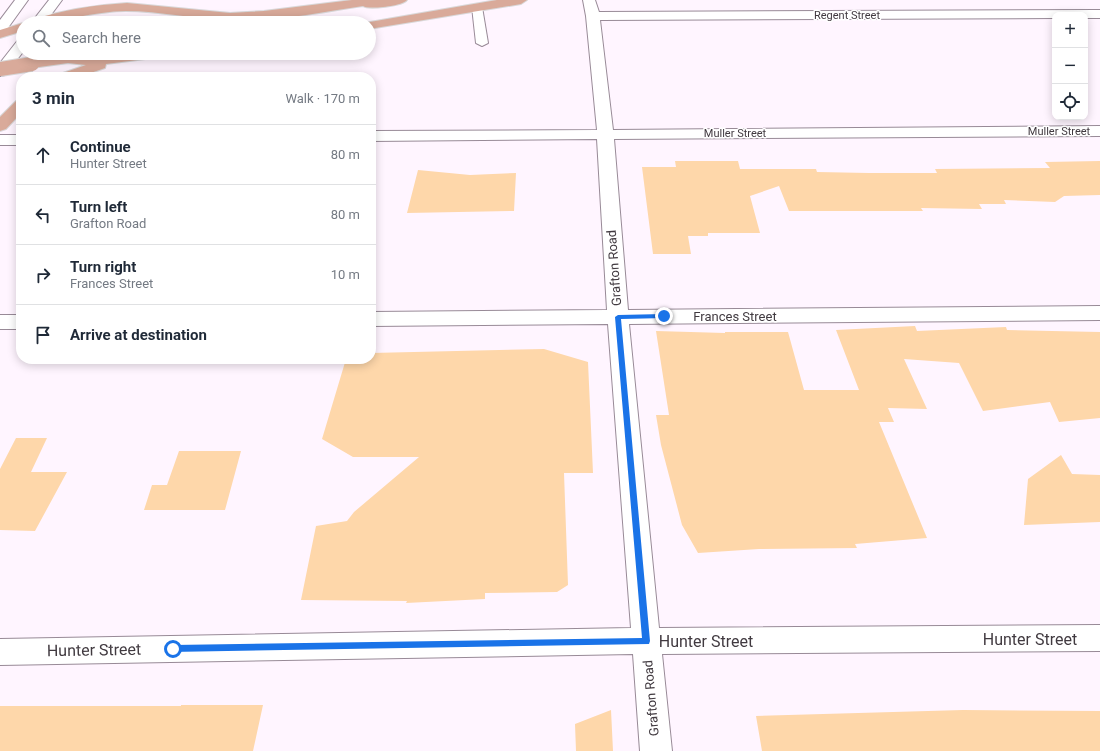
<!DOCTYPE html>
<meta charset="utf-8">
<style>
:root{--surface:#fff;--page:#f6f6f7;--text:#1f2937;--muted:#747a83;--line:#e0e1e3}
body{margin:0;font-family:Roboto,sans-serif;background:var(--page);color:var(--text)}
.controls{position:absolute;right:12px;top:12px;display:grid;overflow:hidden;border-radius:8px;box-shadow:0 2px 10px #0003}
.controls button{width:36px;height:36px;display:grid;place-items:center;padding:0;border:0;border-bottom:1px solid var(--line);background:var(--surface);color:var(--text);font:20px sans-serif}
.stop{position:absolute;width:12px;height:12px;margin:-9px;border:3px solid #1a73e8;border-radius:50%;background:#fff}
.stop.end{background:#1a73e8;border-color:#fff;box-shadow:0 1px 4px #0008}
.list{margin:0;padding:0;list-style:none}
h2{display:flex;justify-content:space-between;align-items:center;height:52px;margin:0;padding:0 16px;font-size:17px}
h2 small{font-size:13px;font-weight:400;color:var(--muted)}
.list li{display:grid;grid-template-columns:26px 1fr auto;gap:12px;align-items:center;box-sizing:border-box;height:60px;padding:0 16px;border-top:1px solid var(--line)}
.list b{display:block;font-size:15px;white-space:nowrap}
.list p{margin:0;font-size:13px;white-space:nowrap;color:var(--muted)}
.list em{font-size:13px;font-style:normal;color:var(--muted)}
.icon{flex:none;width:22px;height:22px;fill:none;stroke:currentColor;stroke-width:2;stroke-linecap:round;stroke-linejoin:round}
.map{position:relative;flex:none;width:1100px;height:751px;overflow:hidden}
.search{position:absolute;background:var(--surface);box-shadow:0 2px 10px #0003;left:16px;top:16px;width:360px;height:44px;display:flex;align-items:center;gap:10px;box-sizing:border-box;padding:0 14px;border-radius:22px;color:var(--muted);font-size:15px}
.panel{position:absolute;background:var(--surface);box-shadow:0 2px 10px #0003;left:16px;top:72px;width:360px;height:292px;border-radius:16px}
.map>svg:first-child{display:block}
</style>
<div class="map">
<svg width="1100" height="751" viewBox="0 0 1100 751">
<rect width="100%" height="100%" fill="#fff5ff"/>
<path fill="#fed7aa" d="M 675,161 L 738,161 L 740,169 L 816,169 L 817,172 L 869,173 L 937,173 L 935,169 L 1050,168 L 1045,162 L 1100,161 L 1100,195 L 1064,196 L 1055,202 L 1004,200 L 1006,204 L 979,204 L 982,209 L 921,208 L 923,211 L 789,211 L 779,186 L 750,196 L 760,233 L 708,233 L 708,236 L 688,236 L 691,254 L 653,254 L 642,167 L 676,167 Z
M 418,170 L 470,175 L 516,173 L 514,211 L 407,213 Z
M 915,326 L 917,331 L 1006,327 L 1007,330 L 1100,332 L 1100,418 L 1059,422 L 1050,402 L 983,411 L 959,363 L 904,359 L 927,409 L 888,408 L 894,422 L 879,422 L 927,538 L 855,544 L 857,548 L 759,549 L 698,553 L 682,525 L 661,445 L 656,415 L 669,415 L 656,331 L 725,333 L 725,332 L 788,332 L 804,390 L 859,390 L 836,330 Z
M 544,349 L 588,362 L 593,473 L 564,473 L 568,585 L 557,592 L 485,593 L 485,599 L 406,603 L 407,601 L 301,600 L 316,526 L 347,521 L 354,512 L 419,457 L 353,457 L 322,439 L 346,359 L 371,359 L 371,353 Z
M 16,438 L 47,438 L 31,472 L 67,472 L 35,531 L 0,530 L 0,469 Z
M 179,451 L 241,451 L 225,510 L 144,510 L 152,485 L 167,485 Z
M 1061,455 L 1072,474 L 1100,475 L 1100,522 L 1024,525 L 1028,479 Z
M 181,705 L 263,705 L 253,751 L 0,751 L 0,706 L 181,706 Z
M 611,710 L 613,751 L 576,751 L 575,724 Z
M 963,710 L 1100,711 L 1100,751 L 762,751 L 756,716 Z"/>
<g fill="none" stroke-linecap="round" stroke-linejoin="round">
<g stroke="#988a97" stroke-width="2">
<path id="service" d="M 477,4 L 482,7 L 488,43 L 482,46 L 476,43 L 472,7 Z"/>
</g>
<g stroke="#988a97" stroke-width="2">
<path id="minor" d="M 583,0 L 595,0 L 599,12 L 1100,10 L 1100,18 L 1085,18 L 1085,15 L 1055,15 L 1055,18 L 600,20 L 613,130 L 1100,126 L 1100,136 L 614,139 L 628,310 L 1100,306 L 1100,320 L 629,324 L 659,628 L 1100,625 L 1100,651 L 662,654 L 672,751 L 640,751 L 633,654 L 0,665 L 0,639 L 631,628 L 608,324 L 371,326 L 371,312 L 607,310 L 597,139 L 371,141 L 371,131 L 597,130 L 586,16 Z
M 0,135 L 21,135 L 21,145 L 0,145 Z
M 0,315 L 21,315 L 21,329 L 0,329 Z"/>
</g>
<g stroke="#988a97" stroke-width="2">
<path id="secondary" d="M 15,0 L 28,0 L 5,32 L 0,33 L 0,20 Z
M 49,0 L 62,0 L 45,23 L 31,23 Z
M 23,39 L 23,52 L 5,75 L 0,76 L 0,63 L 18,40 Z"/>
</g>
<g stroke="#d9d8d9" stroke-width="2">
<path id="primary" d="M 352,0 L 407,0 C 403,6 368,10 363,6 C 322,12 270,23 229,21 C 195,19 160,11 126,11 C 93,11 62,23 29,23 L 31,20 C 63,10 94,5 127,3 L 230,13 L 264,11 Z
M 497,0 L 527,0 L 521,4 L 369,29 L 369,23 L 364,23 Z
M 23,23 L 23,31 L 0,38 L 0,30 Z
M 124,53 L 168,53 L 166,56 L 161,57 L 106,64 L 105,68 L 79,77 L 58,77 L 60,74 L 86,65 L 68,63 L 32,68 L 27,67 L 25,64 L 27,61 L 32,60 L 68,55 L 92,57 Z
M 21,99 L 21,113 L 6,129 L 0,131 L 0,117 L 16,101 Z"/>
</g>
<use href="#service" fill="#fff" fill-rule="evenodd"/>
<use href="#minor" fill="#fff" fill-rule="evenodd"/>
<use href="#secondary" fill="#fff" fill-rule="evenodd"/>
<use href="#primary" fill="#d9aa9a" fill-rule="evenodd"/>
<g stroke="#d9d8d9" stroke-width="16" stroke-linecap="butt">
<path id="primary-bridge" d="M 0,69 L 32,64"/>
</g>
<use href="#primary-bridge" stroke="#d9aa9a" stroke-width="14"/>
</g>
<path fill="#1a73e8" d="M 664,314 L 667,316 L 666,318 L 621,319 L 650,641 L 649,644 L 170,652 L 170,646 L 173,645 L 642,638 L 615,317 L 618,315 Z"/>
<g text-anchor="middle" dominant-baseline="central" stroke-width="3" stroke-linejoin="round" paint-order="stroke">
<g font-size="11" fill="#413a40" stroke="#fff">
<text x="847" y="15">Regent Street</text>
<text x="1059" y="131">Muller Street</text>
<text x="735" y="133">Muller Street</text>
</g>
<g font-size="13" fill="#413a40" stroke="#fff">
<text transform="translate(614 268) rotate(-94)">Grafton Road</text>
<text x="735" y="316">Frances Street</text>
<text transform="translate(651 698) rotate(-95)">Grafton Road</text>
</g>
<g font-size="16" fill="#413a40" stroke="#fff">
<text x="1030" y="639">Hunter Street</text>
<text x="706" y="641">Hunter Street</text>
<text transform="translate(94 650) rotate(-1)">Hunter Street</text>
</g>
</g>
</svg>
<div class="controls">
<button>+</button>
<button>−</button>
<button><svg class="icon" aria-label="locate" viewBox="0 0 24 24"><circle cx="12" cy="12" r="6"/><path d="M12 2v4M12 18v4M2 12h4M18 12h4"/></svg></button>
</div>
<div class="stop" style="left:173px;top:649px"></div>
<div class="stop end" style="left:664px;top:316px"></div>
<div class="search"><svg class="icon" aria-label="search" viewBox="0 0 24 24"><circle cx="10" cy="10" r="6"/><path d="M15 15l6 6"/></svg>Search here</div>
<section class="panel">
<h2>3 min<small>Walk · 170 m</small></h2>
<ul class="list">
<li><svg class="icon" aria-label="ahead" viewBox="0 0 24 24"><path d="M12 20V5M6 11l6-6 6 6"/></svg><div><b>Continue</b><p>Hunter Street</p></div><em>80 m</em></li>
<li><svg class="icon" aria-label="left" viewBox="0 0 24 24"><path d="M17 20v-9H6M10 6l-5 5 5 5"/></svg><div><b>Turn left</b><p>Grafton Road</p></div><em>80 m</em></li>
<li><svg class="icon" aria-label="right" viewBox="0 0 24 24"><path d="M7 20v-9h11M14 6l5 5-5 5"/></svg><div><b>Turn right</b><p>Frances Street</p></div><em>10 m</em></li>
<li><svg class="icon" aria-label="arrive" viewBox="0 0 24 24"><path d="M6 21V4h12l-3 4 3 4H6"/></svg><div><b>Arrive at destination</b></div></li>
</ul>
</section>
</div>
